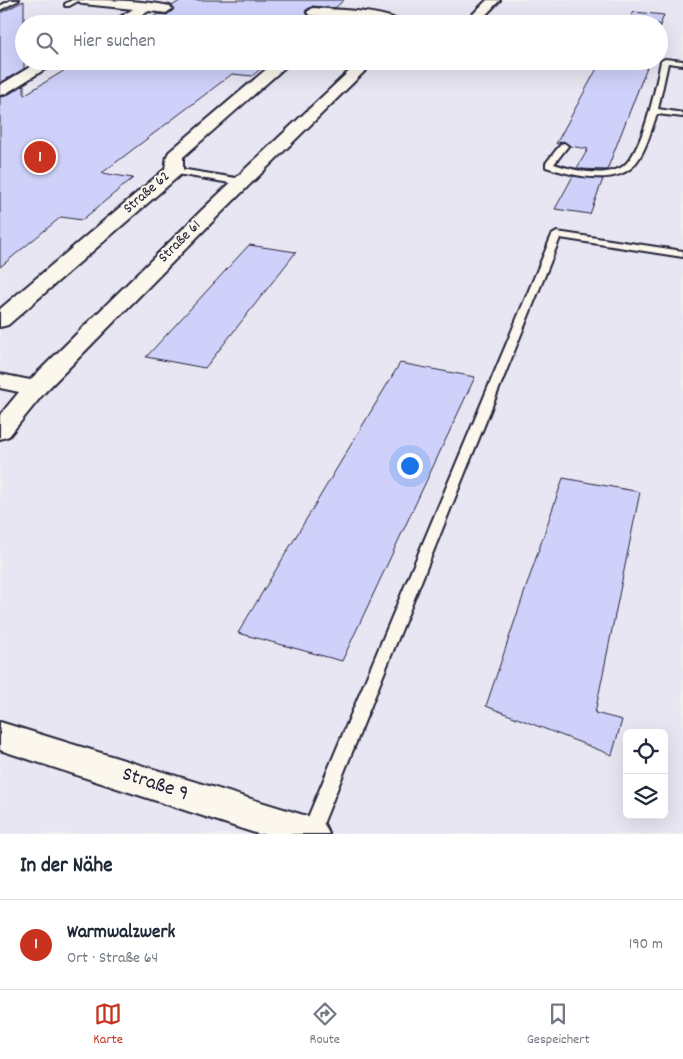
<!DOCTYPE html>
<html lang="de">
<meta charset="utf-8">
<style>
:root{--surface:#fff;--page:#f6f6f7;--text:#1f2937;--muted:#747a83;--line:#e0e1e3;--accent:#c8321e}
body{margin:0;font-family:Dekko,sans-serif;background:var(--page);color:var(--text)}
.controls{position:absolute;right:15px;bottom:15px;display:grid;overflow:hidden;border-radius:8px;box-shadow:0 5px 20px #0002}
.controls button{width:45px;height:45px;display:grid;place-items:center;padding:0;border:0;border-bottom:1px solid var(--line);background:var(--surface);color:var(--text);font:25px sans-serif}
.you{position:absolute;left:409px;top:465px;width:18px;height:18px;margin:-12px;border:4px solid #fff;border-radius:50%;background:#1a73e8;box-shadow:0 0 0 8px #1a73e833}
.badge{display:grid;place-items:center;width:32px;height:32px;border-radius:50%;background:var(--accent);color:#fff;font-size:16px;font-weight:700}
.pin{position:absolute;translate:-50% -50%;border:2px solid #fff;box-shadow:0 1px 5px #0006}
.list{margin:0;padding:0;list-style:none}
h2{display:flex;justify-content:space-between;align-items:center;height:65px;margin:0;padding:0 20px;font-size:21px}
h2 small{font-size:16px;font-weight:400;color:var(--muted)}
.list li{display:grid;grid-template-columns:32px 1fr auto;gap:15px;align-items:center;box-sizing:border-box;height:90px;padding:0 20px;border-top:1px solid var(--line)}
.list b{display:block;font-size:19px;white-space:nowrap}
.list p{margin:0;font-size:16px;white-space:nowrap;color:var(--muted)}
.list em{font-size:16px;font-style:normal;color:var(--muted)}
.icon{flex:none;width:28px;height:28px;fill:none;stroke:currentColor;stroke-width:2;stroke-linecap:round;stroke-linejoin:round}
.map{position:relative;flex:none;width:683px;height:834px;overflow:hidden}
.search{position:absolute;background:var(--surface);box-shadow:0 5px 20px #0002;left:15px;right:15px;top:15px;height:55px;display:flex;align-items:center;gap:12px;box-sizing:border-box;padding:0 18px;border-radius:28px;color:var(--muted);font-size:19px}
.sheet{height:155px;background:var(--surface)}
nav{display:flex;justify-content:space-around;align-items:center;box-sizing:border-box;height:70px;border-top:1px solid var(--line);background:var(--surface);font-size:14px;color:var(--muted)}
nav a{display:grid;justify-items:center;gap:2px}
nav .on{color:var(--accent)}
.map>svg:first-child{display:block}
</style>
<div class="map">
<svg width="683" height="834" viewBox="0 0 683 834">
<rect width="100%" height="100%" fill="#f2efef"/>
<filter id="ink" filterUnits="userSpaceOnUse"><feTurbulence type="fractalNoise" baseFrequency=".02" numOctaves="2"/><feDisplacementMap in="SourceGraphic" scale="10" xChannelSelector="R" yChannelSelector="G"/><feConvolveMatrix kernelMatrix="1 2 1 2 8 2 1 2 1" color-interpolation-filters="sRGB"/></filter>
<g filter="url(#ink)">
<path fill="#e8e6f2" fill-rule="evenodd" d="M 0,0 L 683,0 L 683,834 L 0,834 ZM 24,24 L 659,24 L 659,61 L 24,61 ZM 627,733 L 664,733 L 664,815 L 627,815 Z"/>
<path fill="#cfd1fa" stroke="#22223b" d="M 181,0 L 344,0 L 335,8 L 313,6 L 306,10 L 305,13 L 309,17 L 322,18 L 315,24 L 142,24 L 158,14 L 167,15 L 174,9 L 172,6 Z
M 24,1 L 24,69 L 0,83 L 0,13 Z
M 634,12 L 664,15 L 659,28 L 659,24 L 621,24 L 626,24 Z
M 80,61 L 270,61 L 252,76 L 232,74 L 102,173 L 133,178 L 82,220 L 61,217 L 0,267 L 0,97 L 6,96 L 24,85 L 24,95 Z
M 601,61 L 647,61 L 644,67 L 647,67 L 607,170 L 579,169 L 577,168 L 588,149 L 570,146 L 563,141 L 556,144 Z
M 573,176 L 603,179 L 590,214 L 555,209 Z
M 249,245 L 296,252 L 205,368 L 146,357 Z
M 400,363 L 475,377 L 342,661 L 238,633 Z
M 563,478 L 640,492 L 595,713 L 622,720 L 612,755 L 486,706 Z"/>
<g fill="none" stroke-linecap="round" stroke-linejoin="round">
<g stroke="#22223b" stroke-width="4">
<path id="lane" d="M 11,0 L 19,0 L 0,10 L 0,6 Z
M 72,0 L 80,0 L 69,6 L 65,6 L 65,4 Z
M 665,59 L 683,61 L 683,65 L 668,63 L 658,109 L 683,113 L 683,117 L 657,114 C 651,130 646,151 635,164 C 616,187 570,175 546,167 L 546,163 L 561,144 L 564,143 L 568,146 L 554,164 C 573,170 603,178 622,167 C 643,153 656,86 661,61 Z
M 174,168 L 242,179 L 246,182 L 242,185 L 171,173 L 170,171 Z
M 557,232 L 683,251 L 683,257 L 560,238 L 319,834 L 301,834 L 552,235 Z"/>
</g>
<g stroke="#22223b" stroke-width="4">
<path id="street" d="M 77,0 C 108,0 141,0 170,6 L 172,9 L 166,13 L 149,11 L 125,24 L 109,24 L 133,9 L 83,4 Z
M 487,0 L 500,0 L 477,24 L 463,24 Z
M 313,8 C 333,10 390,10 403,24 L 385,24 L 309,15 L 307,12 Z
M 40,61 L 58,61 L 5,94 L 0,95 L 0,85 Z
M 276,61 L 292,61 L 183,157 L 183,171 L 180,175 L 8,325 L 0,327 L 0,309 L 165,169 L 167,156 L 169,152 Z
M 360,61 L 375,61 L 218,216 L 44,393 L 9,436 L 0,439 L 0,415 L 19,392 L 0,388 L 0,374 L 30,380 L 204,208 Z
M 0,722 L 310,817 L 323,822 L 329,834 L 258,834 L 0,750 Z"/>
</g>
<use href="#lane" fill="#fbf7ec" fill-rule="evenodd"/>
<use href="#street" fill="#fbf7ec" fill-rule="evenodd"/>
</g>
</g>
<g text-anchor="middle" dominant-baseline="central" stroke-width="4" stroke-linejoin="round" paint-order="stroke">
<g font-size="15" fill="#22223b" stroke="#fbf7ec">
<text transform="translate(147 193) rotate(-41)">Straße 62</text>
<text transform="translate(180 242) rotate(-45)">Straße 61</text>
</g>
<g font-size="21" fill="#22223b" stroke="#fbf7ec">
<text transform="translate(155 785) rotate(18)">Straße 9</text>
</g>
</g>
</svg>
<div class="controls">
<button><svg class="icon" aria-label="locate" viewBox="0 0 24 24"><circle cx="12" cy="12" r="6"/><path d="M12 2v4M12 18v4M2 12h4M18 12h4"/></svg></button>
<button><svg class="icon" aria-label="layers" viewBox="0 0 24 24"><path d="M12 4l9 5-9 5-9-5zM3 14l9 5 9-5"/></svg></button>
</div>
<div class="you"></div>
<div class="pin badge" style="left:40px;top:157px">1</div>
<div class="search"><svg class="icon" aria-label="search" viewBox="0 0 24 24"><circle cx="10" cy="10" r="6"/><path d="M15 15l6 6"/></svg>Hier suchen</div>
</div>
<section class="sheet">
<h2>In der Nähe<small></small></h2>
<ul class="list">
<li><span class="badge">1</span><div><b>Warmwalzwerk</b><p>Ort · Straße 64</p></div><em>190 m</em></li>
</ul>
</section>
<nav>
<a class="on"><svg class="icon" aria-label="map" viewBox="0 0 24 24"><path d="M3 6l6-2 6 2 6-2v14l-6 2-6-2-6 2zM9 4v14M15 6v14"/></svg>Karte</a>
<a><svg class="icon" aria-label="directions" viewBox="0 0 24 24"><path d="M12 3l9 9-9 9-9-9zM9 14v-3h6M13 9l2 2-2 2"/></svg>Route</a>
<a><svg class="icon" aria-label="saved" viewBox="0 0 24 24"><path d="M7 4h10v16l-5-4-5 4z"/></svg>Gespeichert</a>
</nav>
